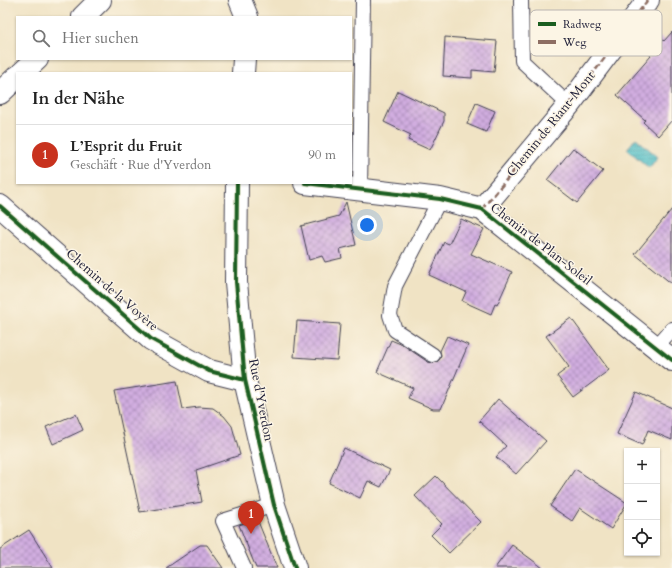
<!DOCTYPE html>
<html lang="de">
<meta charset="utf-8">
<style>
:root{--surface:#fff;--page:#f6f6f6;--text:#222;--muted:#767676;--line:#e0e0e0;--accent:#c8321e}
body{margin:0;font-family:Cardo,serif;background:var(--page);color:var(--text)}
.controls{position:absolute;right:12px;bottom:12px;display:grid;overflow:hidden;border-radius:0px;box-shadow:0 1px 3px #0004}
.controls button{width:36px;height:36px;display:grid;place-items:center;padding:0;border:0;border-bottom:1px solid var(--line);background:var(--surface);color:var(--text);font:20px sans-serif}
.you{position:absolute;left:367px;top:225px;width:14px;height:14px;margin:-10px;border:3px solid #fff;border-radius:50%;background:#1a73e8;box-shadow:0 0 0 6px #1a73e833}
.badge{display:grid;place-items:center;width:26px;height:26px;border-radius:50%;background:var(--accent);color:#fff;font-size:13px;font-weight:700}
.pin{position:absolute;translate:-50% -33px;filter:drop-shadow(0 1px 2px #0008)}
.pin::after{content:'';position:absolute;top:21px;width:14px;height:12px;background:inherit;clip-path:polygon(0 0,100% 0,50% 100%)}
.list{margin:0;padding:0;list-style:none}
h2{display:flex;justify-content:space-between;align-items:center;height:52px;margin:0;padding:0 16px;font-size:17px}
h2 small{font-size:13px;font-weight:400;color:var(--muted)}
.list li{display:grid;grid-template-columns:26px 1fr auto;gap:12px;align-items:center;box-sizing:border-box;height:60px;padding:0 16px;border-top:1px solid var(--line)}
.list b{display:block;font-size:15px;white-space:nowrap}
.list p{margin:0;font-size:13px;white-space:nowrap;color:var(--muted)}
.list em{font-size:13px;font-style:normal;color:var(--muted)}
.icon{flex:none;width:22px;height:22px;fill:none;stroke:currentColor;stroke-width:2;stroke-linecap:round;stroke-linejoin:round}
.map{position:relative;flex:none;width:672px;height:568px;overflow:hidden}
.search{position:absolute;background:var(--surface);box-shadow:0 1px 3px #0004;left:16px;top:16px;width:336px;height:44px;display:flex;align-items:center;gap:10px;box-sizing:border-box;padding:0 14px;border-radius:0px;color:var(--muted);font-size:15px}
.panel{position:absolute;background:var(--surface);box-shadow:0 1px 3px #0004;left:16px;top:72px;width:336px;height:112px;border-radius:0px}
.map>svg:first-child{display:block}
</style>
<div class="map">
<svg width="672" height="568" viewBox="0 0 672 568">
<defs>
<pattern id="water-rules" width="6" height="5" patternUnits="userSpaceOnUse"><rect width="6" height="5" fill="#52c0c8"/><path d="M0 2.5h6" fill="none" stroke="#449ca4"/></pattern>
<pattern id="building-cross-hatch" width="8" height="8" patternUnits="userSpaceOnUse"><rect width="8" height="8" fill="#d1ade0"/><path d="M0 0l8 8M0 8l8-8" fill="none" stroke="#a98cb7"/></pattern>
</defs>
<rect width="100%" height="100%" fill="#fcf5e5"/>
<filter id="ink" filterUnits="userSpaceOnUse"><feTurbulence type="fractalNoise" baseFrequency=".025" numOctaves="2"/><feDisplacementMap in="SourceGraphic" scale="8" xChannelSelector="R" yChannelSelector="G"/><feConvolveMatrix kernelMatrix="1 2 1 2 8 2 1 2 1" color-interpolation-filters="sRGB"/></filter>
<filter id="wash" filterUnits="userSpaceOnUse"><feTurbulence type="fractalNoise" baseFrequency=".012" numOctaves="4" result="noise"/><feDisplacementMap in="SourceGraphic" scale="16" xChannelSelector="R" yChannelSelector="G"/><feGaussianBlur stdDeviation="0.9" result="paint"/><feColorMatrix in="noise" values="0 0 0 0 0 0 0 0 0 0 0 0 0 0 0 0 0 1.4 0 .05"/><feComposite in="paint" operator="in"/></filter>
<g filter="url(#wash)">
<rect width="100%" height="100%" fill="#f0e3c4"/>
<path fill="url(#water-rules)" stroke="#3a7182" d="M 636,138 L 658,157 L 649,168 L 627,149 Z"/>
<g id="blocks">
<path fill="url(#building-cross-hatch)" d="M 672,32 L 672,120 L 658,136 L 643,122 L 645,120 L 617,95 L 651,56 L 648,53 L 660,37 L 664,41 Z
M 445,37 L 497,41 L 494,72 L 472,70 L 472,78 L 443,76 Z
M 398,91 L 444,113 L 444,121 L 430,150 L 408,140 L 411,135 L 384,122 Z
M 476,103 L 495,111 L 486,132 L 467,124 Z
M 573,148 L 603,171 L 577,203 L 547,180 Z
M 346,202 L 356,245 L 340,249 L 342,258 L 325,262 L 322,256 L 309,260 L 301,226 L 339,216 Z
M 672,209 L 672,284 L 635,254 Z
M 461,219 L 484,229 L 471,254 L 512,272 L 497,305 L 495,304 L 491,314 L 462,301 L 466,292 L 429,275 L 444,242 L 449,244 Z
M 571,318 L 609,370 L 573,397 L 557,376 L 569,367 L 546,336 Z
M 297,321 L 340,324 L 337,360 L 294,357 Z
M 447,336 L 468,345 L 441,409 L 433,409 L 408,398 L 413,388 L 377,372 L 391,340 L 403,345 L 428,362 L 433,363 L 437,362 L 440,359 L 441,355 L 440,351 Z
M 177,381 L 183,409 L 199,407 L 213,408 L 224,416 L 232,426 L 240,455 L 196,470 L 202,502 L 140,512 L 114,391 Z
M 636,392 L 672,408 L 672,440 L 648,430 L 642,445 L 617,434 Z
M 498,399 L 546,441 L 516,474 L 496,457 L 506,446 L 479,421 Z
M 76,414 L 83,430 L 53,444 L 46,427 Z
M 344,448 L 390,470 L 381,487 L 368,481 L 360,498 L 329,483 Z
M 575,469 L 627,503 L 611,529 L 580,508 L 572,521 L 550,506 Z
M 436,476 L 481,522 L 449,553 L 431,535 L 442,524 L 415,496 Z
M 257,519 L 277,568 L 256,568 L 239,525 Z
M 29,530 L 53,568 L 0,568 L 0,549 Z
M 200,545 L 207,545 L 223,568 L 166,568 Z
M 512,545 L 543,568 L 495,568 Z"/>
</g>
</g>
<g filter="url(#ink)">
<use href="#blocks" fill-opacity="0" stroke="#413f50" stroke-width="1"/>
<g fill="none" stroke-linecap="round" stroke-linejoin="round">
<g stroke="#413f50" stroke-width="16">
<path id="lane" d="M 521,0 L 522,61 L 569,105
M 360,189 L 363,0
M 656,347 L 672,329
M 433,355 L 395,330 L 390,315 L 395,286 L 440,199
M 244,568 L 223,521 L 274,505"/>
</g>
<g stroke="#413f50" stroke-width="24">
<path id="street" d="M 240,0 L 247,17
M 243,73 L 244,59
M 237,183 L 236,282 L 245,380 L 274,505 L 295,568
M 305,183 L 440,199 L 482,209 L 672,360
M 0,206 L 151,339 L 209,371 L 245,380
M 482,209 L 569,105 L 648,0"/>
</g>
<g stroke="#413f50" stroke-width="24">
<path id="secondary" d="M 83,17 L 100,0
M 22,73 L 37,59
M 0,93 L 17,77"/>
</g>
<use href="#lane" stroke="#fff" stroke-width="14"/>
<use href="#street" stroke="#fff" stroke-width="22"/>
<use href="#secondary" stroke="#fff" stroke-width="22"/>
<path stroke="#8d6e63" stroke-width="3" stroke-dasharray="6 3" stroke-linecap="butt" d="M 482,209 L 569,105 L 648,0"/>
<g stroke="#fcf5e5" stroke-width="6">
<path id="cycleway" d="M 237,183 L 236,282 L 245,380 L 274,505 L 295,568
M 305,183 L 440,199 L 482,209 L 672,360
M 0,206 L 151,339 L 209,371 L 245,380"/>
</g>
<use href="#cycleway" stroke="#1b5e20" stroke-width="4"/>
</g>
</g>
<g text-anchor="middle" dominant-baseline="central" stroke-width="3" stroke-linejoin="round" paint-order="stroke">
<g font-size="13" fill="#22223b" stroke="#fcf5e5">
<text transform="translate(551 124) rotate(-51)">Chemin de Riant-Mont</text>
<text transform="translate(541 244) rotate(38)">Chemin de Plan-Soleil</text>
<text transform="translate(112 290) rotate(41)">Chemin de la Voyère</text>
<text transform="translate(261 400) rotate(79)">Rue d'Yverdon</text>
</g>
</g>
<rect x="530" y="10" width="132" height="46" rx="6" fill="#fcf5e5" stroke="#bbb6b2" stroke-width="1"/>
<rect x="538" y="22" width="18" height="4" fill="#1b5e20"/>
<rect x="538" y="40" width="18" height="4" fill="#8d6e63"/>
<g font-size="11" fill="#22223b">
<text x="563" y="28">Radweg</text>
<text x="563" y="46">Weg</text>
</g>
</svg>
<div class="controls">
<button>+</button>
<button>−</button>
<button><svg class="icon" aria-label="locate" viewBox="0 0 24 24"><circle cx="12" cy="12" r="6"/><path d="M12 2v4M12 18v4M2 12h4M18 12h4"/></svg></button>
</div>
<div class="you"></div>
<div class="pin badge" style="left:251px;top:534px">1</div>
<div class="search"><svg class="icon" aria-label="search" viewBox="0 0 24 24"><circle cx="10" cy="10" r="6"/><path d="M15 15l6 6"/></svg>Hier suchen</div>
<section class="panel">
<h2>In der Nähe<small></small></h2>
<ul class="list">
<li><span class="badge">1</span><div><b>L’Esprit du Fruit</b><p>Geschäft · Rue d'Yverdon</p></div><em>90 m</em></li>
</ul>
</section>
</div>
